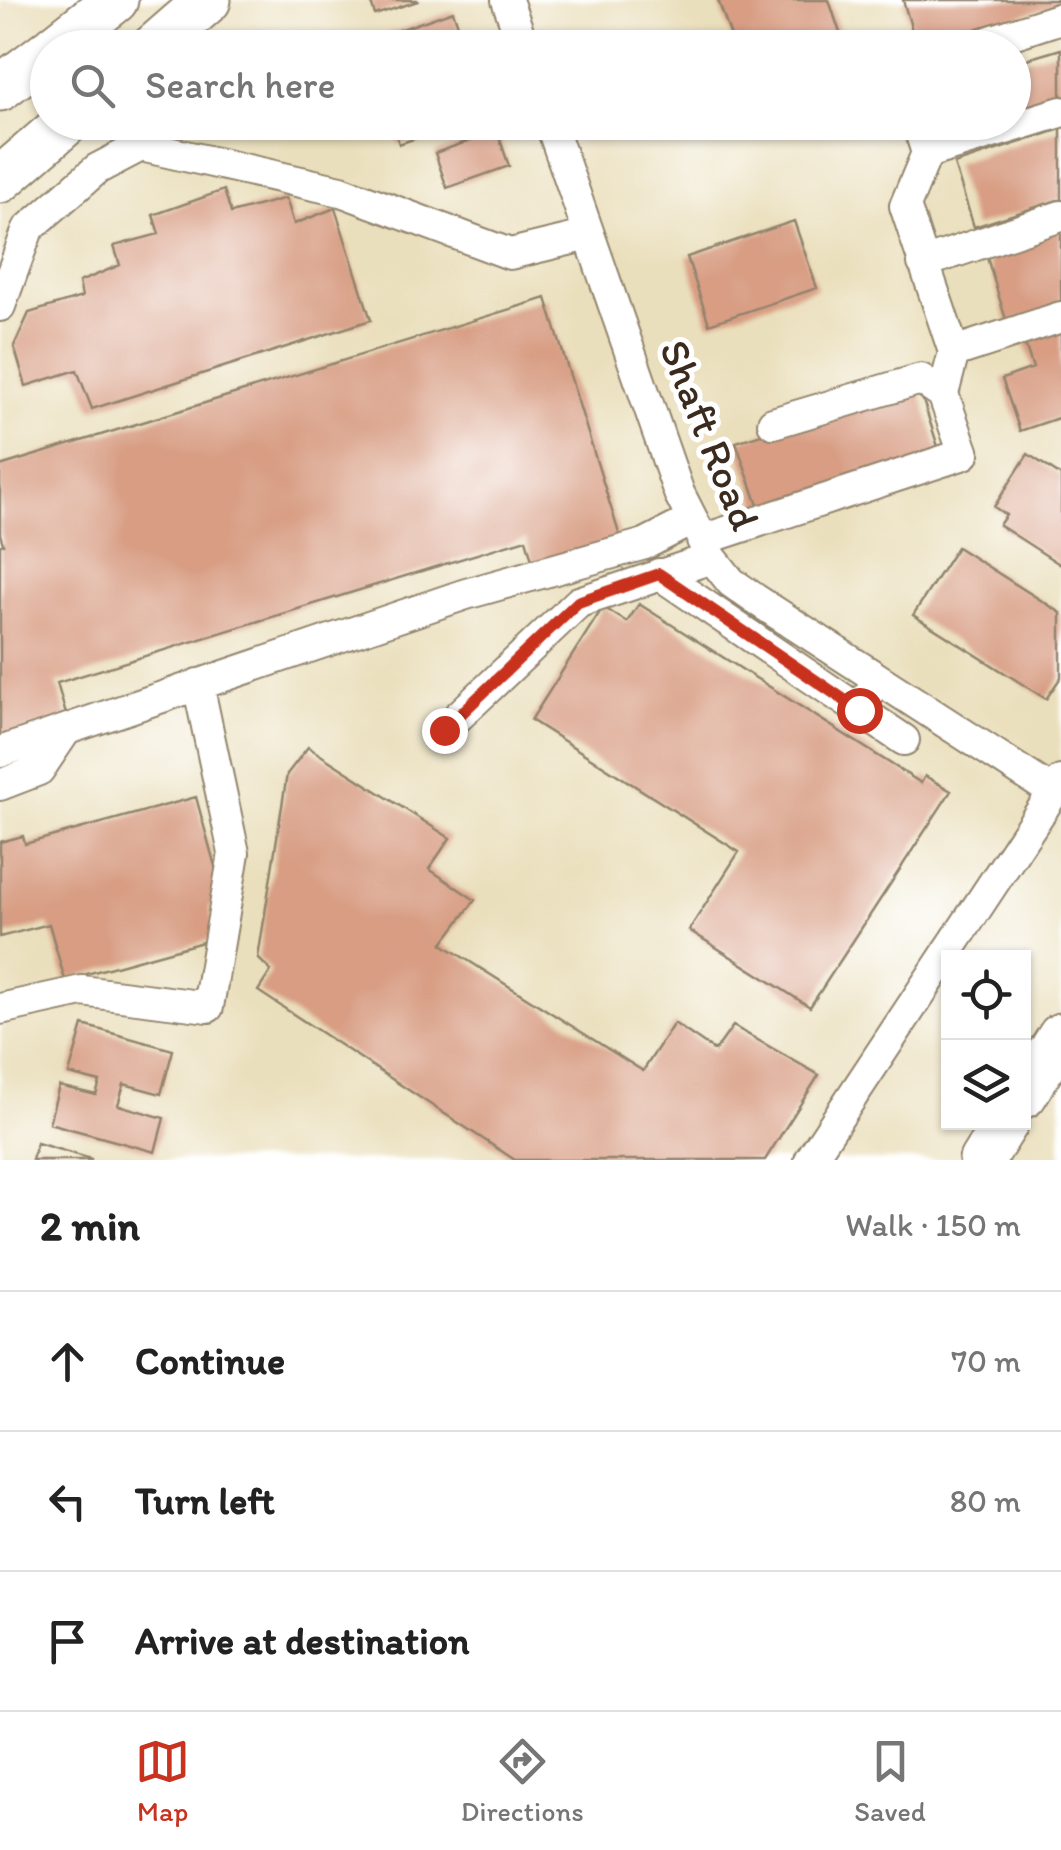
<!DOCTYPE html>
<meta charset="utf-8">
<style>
:root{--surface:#fff;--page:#f6f6f6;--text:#222;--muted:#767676;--line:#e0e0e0;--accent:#c8321e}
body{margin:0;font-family:Itim,sans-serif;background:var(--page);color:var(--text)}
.controls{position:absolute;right:30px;bottom:30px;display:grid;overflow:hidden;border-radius:0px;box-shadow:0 2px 8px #0004}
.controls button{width:90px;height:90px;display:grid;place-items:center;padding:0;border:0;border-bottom:2px solid var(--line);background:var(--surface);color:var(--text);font:50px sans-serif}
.stop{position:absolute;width:30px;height:30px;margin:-22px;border:8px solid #c8321e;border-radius:50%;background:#fff}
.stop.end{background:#c8321e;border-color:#fff;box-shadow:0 2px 10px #0008}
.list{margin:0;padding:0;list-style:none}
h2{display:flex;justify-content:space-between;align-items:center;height:130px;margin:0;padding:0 40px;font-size:42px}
h2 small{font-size:32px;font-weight:400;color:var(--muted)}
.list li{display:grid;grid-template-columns:65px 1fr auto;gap:30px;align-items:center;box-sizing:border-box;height:140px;padding:0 40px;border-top:2px solid var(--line)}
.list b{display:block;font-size:38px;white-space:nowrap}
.list em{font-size:32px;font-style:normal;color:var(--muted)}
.icon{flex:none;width:55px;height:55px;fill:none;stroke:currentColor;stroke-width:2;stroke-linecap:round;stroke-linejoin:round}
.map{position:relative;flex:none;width:1061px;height:1160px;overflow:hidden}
.search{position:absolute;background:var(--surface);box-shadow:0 2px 8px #0004;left:30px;right:30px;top:30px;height:110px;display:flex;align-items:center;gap:25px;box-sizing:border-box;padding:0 35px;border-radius:55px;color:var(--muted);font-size:38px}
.sheet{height:550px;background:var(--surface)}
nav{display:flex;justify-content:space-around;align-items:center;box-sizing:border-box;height:140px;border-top:2px solid var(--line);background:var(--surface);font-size:28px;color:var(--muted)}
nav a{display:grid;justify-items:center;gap:5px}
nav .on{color:var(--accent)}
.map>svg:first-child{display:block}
</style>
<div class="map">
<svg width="1061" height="1160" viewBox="0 0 1061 1160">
<rect width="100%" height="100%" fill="#fff"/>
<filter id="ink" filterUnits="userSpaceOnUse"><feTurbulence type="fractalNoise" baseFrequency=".01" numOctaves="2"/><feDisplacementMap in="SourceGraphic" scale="20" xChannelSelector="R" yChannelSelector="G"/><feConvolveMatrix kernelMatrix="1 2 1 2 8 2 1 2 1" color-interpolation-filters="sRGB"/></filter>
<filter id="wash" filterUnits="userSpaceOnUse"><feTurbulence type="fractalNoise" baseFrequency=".0048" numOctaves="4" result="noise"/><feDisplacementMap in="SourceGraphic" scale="40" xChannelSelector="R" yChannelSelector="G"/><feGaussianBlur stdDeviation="2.25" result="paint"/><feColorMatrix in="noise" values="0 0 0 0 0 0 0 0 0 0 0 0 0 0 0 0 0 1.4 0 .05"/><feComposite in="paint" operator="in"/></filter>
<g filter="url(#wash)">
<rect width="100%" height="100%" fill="#eadfbc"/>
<g id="blocks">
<path fill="#d89d83" d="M 370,0 L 417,0 L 418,1 L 375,15 Z
M 718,0 L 829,0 L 845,48 L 735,48 Z
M 903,0 L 1061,0 L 1061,3 L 917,47 Z
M 453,11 L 466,48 L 351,48 L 351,47 Z
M 1061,49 L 1061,101 L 1014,114 L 1014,63 Z
M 392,122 L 460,122 L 460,123 L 399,144 Z
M 1061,129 L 1061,199 L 974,227 L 954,164 Z
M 497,131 L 509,166 L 447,188 L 435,153 Z
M 224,190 L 231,213 L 286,198 L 294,224 L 335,208 L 371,320 L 92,409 L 77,370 L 26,386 L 14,346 L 29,313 L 82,297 L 79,282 L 120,265 L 114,246 L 159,234 L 153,215 Z
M 794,221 L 817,288 L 709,324 L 687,257 Z
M 1061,228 L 1061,306 L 1007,323 L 985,251 Z
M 546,298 L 621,540 L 534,567 L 526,539 L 57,683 L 67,718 L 0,738 L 0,545 L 3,544 L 0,534 L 0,466 Z
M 1061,329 L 1061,417 L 1020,431 L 1002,379 L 1033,368 L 1024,341 Z
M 918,385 L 942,459 L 761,514 L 736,442 Z
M 1028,454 L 1061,476 L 1061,565 L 999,525 L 1006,515 L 994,507 Z
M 957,547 L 1061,613 L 1061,677 L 1046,699 L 913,615 Z
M 639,604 L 921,783 L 925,776 L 951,791 L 810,1007 L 689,930 L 739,852 L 531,720 L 603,607 L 627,622 Z
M 308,747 L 450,838 L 429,869 L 475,900 L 442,944 L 643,1071 L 674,1023 L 715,1051 L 733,1026 L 819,1075 L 765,1160 L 515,1160 L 258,991 L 271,971 L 258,958 L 287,774 Z
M 196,797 L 225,903 L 209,907 L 217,938 L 65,980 L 49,924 L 0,937 L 0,842 L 23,836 L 25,844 Z
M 83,1025 L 173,1050 L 161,1094 L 124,1084 L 118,1105 L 164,1118 L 155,1152 L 49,1123 L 59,1086 L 96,1095 L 100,1082 L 69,1074 Z
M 37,1143 L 91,1159 L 91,1160 L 32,1160 Z"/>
</g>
</g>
<g filter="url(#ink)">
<use href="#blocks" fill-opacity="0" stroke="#92846d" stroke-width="2.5"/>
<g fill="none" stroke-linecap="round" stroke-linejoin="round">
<g stroke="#92846d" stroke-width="34">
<path id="minor" d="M 507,0 L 524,48
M 969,48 L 1061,18
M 550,122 L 679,493 L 712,558 L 731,582 L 755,599 L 1053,792
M 927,153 L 1061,112
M 923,263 L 1061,216
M 0,306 L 28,229 L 97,169 L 141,146 L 341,191 L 510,254 L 589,235
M 954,352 L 1061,317
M 773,423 L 921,379 L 943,394
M 702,540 L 964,454 L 943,394 L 954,352 L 905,206 L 927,153 L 917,122
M 659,574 L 859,710
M 868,695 L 859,710 L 904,740
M 444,730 L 579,602 L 712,558
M 0,752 L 466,594 L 645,544 L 692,520
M 0,785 L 39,770 L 66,730
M 0,1009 L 82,991 L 208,1007 L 234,853 L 198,684
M 810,1160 L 1061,781"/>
</g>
<g stroke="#92846d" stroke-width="49">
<path id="highway" d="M 54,48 L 115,0
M 153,48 L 208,0
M 0,88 L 48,52
M 0,180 L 67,122
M 1024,1095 L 1061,1036
M 982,1160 L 1006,1122"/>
</g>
<use href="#minor" stroke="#fff" stroke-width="30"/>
<use href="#highway" stroke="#fff" stroke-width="45"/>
</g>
</g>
<g fill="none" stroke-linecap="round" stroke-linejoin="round" filter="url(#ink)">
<path stroke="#c8321e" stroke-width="12" d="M 444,730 L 578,602 L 659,574 L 859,710"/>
</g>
<g text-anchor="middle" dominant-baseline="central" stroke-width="10" stroke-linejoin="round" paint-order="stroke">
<g font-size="42" fill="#3b2a1e" stroke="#fff">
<text transform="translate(710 435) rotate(68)">Shaft Road</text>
</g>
</g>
</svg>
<div class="controls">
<button><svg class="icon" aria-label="locate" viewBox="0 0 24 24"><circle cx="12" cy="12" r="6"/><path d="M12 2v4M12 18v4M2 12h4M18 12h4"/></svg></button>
<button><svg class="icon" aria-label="layers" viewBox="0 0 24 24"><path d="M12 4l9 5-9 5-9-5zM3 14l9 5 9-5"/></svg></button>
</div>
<div class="stop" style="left:859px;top:710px"></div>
<div class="stop end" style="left:444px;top:730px"></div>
<div class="search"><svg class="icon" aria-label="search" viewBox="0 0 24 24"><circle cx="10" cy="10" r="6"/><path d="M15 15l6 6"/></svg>Search here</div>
</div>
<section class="sheet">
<h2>2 min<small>Walk · 150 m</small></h2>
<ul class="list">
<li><svg class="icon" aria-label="ahead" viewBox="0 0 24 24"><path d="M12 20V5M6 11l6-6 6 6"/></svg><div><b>Continue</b></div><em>70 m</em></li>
<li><svg class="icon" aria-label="left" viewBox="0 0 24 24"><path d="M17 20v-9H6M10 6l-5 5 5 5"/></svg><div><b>Turn left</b></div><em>80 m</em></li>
<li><svg class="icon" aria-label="arrive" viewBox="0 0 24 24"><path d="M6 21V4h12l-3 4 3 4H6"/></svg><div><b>Arrive at destination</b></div></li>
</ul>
</section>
<nav>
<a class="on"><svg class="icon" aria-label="map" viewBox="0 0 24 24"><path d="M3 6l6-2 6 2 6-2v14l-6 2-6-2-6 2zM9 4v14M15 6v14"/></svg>Map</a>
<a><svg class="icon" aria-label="directions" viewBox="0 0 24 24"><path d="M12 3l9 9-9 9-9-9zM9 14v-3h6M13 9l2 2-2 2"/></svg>Directions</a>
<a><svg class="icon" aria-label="saved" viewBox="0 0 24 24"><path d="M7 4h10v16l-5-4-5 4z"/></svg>Saved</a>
</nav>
